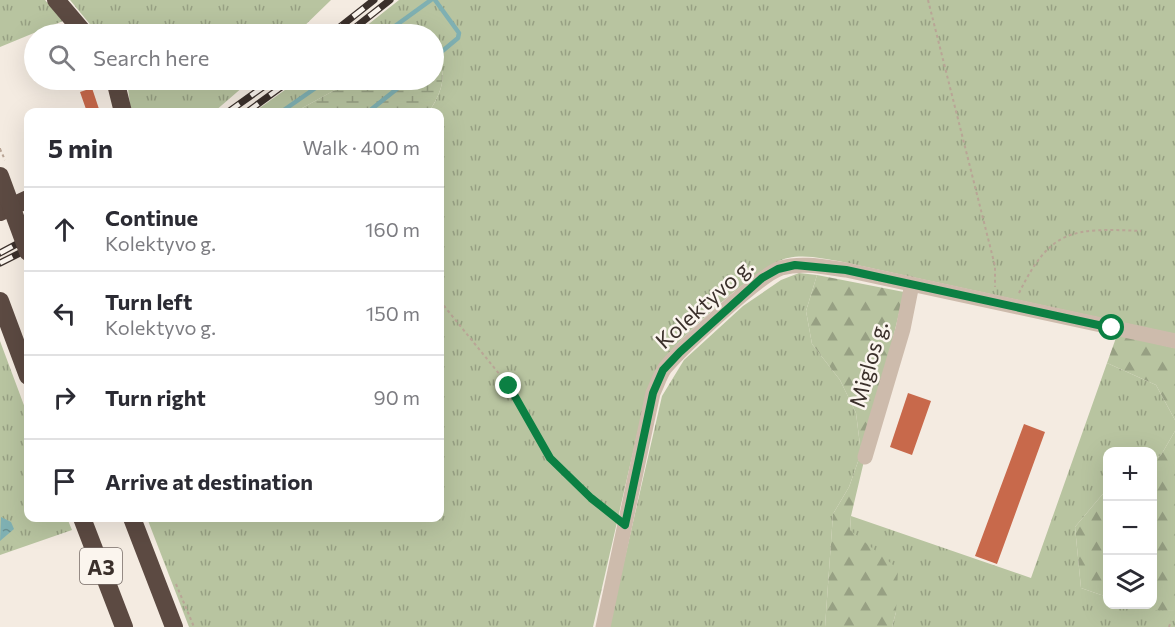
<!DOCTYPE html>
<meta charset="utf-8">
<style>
:root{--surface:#fff;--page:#f2f2f3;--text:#2b2b33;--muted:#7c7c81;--line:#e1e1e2}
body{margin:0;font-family:Commissioner,sans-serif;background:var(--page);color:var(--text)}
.controls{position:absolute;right:18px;bottom:18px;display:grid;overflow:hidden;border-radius:12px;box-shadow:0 6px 24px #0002}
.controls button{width:54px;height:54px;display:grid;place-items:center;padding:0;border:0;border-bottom:2px solid var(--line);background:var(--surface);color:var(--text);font:30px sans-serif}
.stop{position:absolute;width:18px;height:18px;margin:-14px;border:4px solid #0b8043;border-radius:50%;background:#fff}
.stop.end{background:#0b8043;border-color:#fff;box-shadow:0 2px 6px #0008}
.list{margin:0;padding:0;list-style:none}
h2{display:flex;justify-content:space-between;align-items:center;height:78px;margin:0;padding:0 24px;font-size:26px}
h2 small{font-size:20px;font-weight:400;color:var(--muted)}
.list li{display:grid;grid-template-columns:39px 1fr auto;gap:18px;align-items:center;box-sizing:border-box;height:84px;padding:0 24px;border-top:2px solid var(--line)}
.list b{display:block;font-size:22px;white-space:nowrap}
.list p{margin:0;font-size:20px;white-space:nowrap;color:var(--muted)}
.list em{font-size:20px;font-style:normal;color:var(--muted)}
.icon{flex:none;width:33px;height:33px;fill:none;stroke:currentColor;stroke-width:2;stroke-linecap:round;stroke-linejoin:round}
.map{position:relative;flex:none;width:1175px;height:627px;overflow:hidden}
.search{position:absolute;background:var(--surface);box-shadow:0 6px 24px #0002;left:24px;top:24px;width:420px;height:66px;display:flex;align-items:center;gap:15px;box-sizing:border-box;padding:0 21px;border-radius:33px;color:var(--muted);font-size:22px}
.panel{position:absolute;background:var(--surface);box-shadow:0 6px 24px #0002;left:24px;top:108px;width:420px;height:414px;border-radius:12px}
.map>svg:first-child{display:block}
</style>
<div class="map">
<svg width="1175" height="627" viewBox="0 0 1175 627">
<defs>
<pattern id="grass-tufts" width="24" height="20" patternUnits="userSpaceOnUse" patternTransform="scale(1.5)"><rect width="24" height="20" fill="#b8c4a0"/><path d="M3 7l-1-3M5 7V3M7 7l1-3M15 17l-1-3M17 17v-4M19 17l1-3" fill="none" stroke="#97a083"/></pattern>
<pattern id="forest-firs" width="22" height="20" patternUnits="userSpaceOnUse" patternTransform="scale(1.5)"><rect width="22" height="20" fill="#b8c4a0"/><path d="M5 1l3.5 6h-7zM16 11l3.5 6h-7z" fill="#97a083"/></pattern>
<pattern id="wetland-marsh" width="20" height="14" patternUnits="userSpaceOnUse" patternTransform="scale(1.5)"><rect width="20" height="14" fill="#b8c4a0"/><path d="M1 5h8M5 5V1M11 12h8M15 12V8" fill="none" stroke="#97a083"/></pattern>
<pattern id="water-ripples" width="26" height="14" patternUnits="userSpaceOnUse" patternTransform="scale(1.5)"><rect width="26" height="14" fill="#7fb0b2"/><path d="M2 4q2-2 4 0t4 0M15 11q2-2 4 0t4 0" fill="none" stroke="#699091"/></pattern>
</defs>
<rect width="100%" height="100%" fill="#f4ebe1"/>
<path fill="url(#grass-tufts)" d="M 0,0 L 45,0 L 63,21 L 0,47 Z
M 70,0 L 331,0 L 296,34 L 98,34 Z
M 399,0 L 1175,0 L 1175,334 L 843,262 C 825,259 806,254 788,258 C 760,263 675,341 659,366 C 653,376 649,389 645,400 L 593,627 L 189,627 L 147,518 L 440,518 L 440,112 L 429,112 C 441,93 450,73 434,54 L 434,34 L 356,34 Z
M 127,80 L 251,80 L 214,112 L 131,112 Z
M 299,80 L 353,80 L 295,112 L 254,112 Z
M 799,273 L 817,275 L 806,311 L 812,344 L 840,380 L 856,413 L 861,453 L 849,487 L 833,514 L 825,627 L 609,627 L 662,396 L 684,360 L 743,306 L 781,280 Z
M 0,341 L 28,416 L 28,518 L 67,518 L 72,530 L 0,555 Z
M 1107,363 L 1156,385 L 1175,420 L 1175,431 L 1161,455 L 1153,460 L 1152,452 L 1108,452 L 1107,489 L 1075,527 L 1081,588 L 1107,597 L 1108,604 L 1175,611 L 1175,627 L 892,627 L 896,612 L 850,530 L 851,516 L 1031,578 Z"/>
<path fill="url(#forest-firs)" d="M 817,275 L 904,292 L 851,516 L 850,530 L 898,569 L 896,612 L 892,627 L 825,627 L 833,514 L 849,487 L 861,453 L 856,413 L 840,380 L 812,344 L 806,311 Z
M 1117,335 L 1175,348 L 1175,420 L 1156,385 L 1107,363 Z
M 1175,431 L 1175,611 L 1141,610 L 1127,605 L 1152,604 L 1153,460 L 1161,455 Z
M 1107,489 L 1107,597 L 1081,588 L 1075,527 Z"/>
<path fill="url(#wetland-marsh)" d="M 434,54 C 450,73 441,93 429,112 L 295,112 L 353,80 L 434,80 Z"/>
<path fill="url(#water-ripples)" d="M 1,517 L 11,522 L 14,529 L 0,541 Z"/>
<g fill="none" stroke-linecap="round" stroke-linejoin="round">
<path stroke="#7fb0b2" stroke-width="4.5" d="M 384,34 L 431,0
M 434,58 L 458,38 L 459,33 L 435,0
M 281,112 L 327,80
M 368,112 L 408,80"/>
</g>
<path fill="#c8694b" d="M 92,88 L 100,112 L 87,112 L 80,92 Z
M 908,393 L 931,401 L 912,455 L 890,447 Z
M 1024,424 L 1045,432 L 997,564 L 975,556 Z"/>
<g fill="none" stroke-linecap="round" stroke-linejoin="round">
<path stroke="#b9a596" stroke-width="2" stroke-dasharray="3 3" stroke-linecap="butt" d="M 928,0 L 995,266 L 995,287
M 0,148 L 0,149
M 1019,293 C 1051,228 1073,228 1141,231
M 440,301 L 509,386 L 550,458 L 564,473 L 613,516
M 176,584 L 194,627
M 1169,627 L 1171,621"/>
<path stroke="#cdbbac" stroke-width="15" d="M 865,457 L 903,329 L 912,284
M 603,627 L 653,393 C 657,385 660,375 665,368 C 682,348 759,275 781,268 C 802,262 824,267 846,270 L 1175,341"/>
<path stroke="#5c4a42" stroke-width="18" d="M 56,0 L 85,34
M 115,80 L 123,112
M 0,212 L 28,199
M 0,301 L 28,376
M 82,518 L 124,627
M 132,518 L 174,627"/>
<g stroke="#3b302b" stroke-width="7">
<path id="rail" d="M 331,34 L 374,0
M 347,34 L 390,0
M 228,112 L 273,80
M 247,112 L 291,80
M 0,253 L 28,238
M 0,263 L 28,249"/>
</g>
<use href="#rail" stroke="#fbf5ee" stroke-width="4.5" stroke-dasharray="14" stroke-linecap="butt"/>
<path stroke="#b9a596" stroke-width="2" stroke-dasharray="3 3" stroke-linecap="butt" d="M 0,149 L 5,160"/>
<path stroke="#5c4a42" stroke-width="18" d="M 0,176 L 28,252"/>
</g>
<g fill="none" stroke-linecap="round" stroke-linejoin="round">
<path stroke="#0b8043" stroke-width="8" d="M 509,386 L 550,458 L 591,498 L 625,525 L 653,393 L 663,370 L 680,352 L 762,278 L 778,269 L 795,265 L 846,270 L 1112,328"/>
</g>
<g text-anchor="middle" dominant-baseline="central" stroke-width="5" stroke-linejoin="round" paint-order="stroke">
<rect fill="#fbf5ee" stroke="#756b66" stroke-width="1.5" x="80" y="548" width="42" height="36" rx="4.5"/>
<g font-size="21" font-weight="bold" fill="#3b302b">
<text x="101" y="566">A3</text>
</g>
<g font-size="22" fill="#3b302b" stroke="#fbf5ee">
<text transform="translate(704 303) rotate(-42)">Kolektyvo g.</text>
<text transform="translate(868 364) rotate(-74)">Miglos g.</text>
</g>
</g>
</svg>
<div class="controls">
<button>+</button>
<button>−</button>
<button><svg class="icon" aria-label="layers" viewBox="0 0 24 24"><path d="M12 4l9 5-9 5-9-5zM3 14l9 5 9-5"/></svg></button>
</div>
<div class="stop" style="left:1112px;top:328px"></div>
<div class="stop end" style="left:509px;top:386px"></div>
<div class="search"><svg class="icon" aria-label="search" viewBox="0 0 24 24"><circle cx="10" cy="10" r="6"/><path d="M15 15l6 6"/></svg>Search here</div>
<section class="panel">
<h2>5 min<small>Walk · 400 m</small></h2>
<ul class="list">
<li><svg class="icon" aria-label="ahead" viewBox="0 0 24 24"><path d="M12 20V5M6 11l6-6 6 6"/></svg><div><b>Continue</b><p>Kolektyvo g.</p></div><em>160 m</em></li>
<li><svg class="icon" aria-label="left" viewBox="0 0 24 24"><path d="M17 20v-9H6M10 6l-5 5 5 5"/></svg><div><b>Turn left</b><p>Kolektyvo g.</p></div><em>150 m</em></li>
<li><svg class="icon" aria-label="right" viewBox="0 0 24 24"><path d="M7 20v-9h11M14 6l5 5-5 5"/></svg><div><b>Turn right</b></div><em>90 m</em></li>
<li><svg class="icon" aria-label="arrive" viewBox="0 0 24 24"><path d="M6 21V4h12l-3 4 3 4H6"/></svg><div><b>Arrive at destination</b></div></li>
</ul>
</section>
</div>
